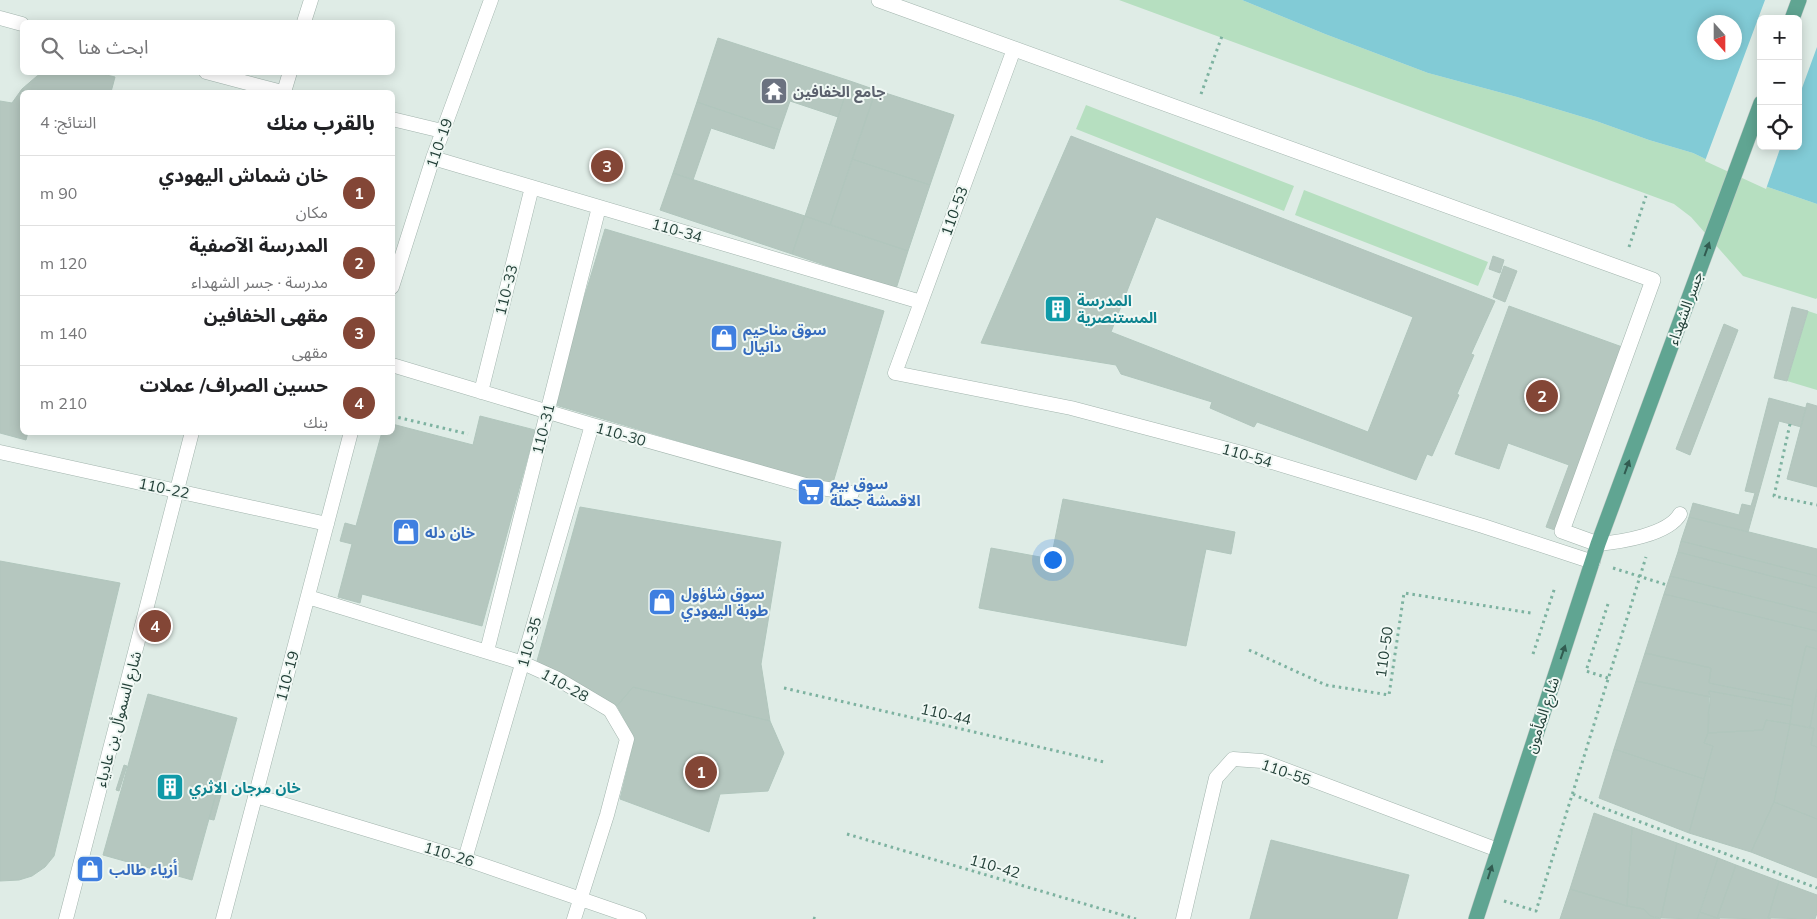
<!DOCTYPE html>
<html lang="ar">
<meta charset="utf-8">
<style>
:root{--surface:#fff;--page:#f6f6f6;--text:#202124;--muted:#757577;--line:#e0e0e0;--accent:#834636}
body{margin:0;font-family:Mulish,"Noto Sans Arabic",sans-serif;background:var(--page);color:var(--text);direction:rtl}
.controls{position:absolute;right:15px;top:15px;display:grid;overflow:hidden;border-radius:8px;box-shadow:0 2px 12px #0003}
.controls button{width:45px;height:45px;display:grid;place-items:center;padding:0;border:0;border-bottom:1px solid var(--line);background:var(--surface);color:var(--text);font:25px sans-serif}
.compass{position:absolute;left:1697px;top:15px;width:45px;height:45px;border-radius:50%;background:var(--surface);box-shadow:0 2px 12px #0003;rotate:159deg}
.you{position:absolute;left:1052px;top:559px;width:18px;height:18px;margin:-12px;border:4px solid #fff;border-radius:50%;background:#1a73e8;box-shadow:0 0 0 8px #1a73e833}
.badge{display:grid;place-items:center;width:32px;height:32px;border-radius:50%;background:var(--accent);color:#fff;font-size:16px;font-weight:700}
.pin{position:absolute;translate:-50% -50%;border:2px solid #fff;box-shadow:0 1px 5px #0006}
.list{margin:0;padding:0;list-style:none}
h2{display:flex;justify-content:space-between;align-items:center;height:65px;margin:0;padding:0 20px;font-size:21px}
h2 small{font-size:16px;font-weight:400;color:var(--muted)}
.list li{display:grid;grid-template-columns:32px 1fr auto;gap:15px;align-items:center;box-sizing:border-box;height:70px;padding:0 20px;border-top:1px solid var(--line)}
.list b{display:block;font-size:19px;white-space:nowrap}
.list p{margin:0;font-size:16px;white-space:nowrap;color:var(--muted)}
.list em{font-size:16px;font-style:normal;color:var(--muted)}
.icon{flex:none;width:28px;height:28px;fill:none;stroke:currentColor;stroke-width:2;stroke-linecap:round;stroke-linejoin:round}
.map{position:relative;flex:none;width:1817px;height:919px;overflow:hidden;direction:ltr}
.search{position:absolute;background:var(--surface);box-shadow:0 2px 12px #0003;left:20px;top:20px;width:375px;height:55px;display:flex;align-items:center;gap:12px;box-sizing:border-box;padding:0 18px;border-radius:8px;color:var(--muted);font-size:19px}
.panel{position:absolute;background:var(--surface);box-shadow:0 2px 12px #0003;left:20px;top:90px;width:375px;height:345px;border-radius:8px;direction:rtl}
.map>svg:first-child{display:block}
</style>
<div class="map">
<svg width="1817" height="919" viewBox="0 0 1817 919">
<rect width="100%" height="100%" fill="#dfece6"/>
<path fill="#b6dfc0" d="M 1119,0 L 1242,0 L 1325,34 L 1428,73 L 1517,97 L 1596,121 L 1649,140 L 1693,153 L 1756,183 L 1817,204 L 1817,298 L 1816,299 L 1743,276 L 1691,217 L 1674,204 Z
M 1086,105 L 1294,186 L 1284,211 L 1076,129 Z
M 1304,190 L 1488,262 L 1478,286 L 1295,215 Z
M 1808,311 L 1817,314 L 1817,390 L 1787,381 Z"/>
<path fill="#82cbd6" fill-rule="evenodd" d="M 1242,0 L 1817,0 L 1817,204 L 1756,183 L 1693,153 L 1649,140 L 1596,121 L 1517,97 L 1428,73 L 1325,34 ZM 1761,19 L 1798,19 L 1798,146 L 1761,146 ZM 1704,22 L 1734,22 L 1734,52 L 1704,52 Z"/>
<path fill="#dfece6" d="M 1765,0 L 1817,0 L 1817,47 L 1798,99 L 1798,19 L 1761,19 L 1761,146 L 1781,146 L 1766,189 L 1705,161 Z"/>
<path fill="#b5c7bf" stroke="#b1c6bd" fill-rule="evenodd" d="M 718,38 L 850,81 L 838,117 L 790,101 L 780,130 L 697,102 Z
M 46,72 L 94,72 L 115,77 L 111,92 L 22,92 L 22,432 L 28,432 L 26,440 L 0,433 L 0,101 L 12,103 L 22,89 L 37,76 Z
M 850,81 L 876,90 L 830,225 L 805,216 Z
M 876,90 L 954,115 L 930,185 L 852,159 Z
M 697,102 L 780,130 L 774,149 L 711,128 L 693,180 L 673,173 Z
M 1071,136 L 1495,301 L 1471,354 L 1474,355 L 1457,394 L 1459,395 L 1432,456 L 1427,454 L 1416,480 L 1257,422 L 1254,427 L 1210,408 L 1212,402 L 1121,374 L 1116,365 L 981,343 ZM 1156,217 L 1413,317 L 1368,432 L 1111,332 Z
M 852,159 L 930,185 L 908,251 L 830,225 Z
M 673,173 L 805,216 L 792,254 L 660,210 Z
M 805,216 L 908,251 L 896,289 L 792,254 Z
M 605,229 L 884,311 L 832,486 L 552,404 Z
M 1493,256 L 1504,260 L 1500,273 L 1489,269 Z
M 1504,266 L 1517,271 L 1505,302 L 1493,297 Z
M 1509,306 L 1625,348 L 1558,531 L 1546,527 L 1569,465 L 1508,443 L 1499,469 L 1455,454 Z
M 1792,307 L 1808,311 L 1787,381 L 1774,378 Z
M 1724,324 L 1738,330 L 1690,455 L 1676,449 Z
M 1769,398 L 1806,408 L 1801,427 L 1779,421 L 1748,532 L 1689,517 L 1693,503 L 1739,515 L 1742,504 L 1751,506 L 1755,493 L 1745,491 Z
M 1807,403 L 1817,406 L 1817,487 L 1787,479 Z
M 480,416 L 535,430 L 482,626 L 362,594 L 360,603 L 338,597 L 352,544 L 340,541 L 345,523 L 356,526 L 382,432 L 392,432 L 392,424 L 473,445 Z
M 1063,499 L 1235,532 L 1231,554 L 1206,549 L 1186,646 L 979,608 L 991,548 L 1051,559 Z
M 580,507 L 781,542 L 761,664 L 770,721 L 633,687 L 617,706 L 537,661 Z
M 1689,517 L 1817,549 L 1817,576 L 1681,541 Z
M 1681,541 L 1817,576 L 1817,588 L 1678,552 Z
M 1678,552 L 1817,588 L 1817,613 L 1670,576 Z
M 0,561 L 120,583 L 54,856 L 45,867 L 32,876 L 19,880 L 0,881 Z
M 1670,576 L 1817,613 L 1817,631 L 1664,594 Z
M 1664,594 L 1817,631 L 1817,649 L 1806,646 L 1793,700 L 1709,683 L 1711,668 L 1645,653 Z
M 1806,646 L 1817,649 L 1817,689 L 1810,728 L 1790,724 L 1793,700 Z
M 1645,653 L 1711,668 L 1709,683 L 1793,700 L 1792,706 L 1709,691 L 1710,697 L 1636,681 Z
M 1636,681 L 1710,697 L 1708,733 L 1704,743 L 1713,746 L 1704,779 L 1614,749 Z
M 633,687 L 770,721 L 784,753 L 768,791 L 720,794 L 709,832 L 620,799 L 635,738 L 617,706 Z
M 1817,689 L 1817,747 L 1811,745 L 1814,728 L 1810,728 Z
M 1709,691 L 1792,706 L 1790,724 L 1766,720 L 1763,730 L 1708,733 Z
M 148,694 L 237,718 L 192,880 L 103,855 Z
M 1766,720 L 1790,724 L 1774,802 L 1751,852 L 1689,833 L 1713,746 L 1704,743 L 1708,733 L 1763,730 Z
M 1790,724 L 1814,728 L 1811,745 L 1817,747 L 1817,819 L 1774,802 Z
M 1614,749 L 1704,779 L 1689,833 L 1599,798 Z
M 124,765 L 127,766 L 119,791 L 116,790 Z
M 216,794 L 221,795 L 214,820 L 209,819 Z
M 1774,802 L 1817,819 L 1817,878 L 1751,852 Z
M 1594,813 L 1632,827 L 1627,906 L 1570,889 Z
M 1632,827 L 1677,843 L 1661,918 L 1650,916 L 1644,909 L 1627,906 Z
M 1271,840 L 1409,875 L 1397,919 L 1250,919 Z
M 1677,843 L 1718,858 L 1697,919 L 1661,918 Z
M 1718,858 L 1736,865 L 1717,918 L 1700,912 Z
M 1736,865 L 1779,881 L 1768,918 L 1771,919 L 1717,918 Z
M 1779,881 L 1817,895 L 1817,913 L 1815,919 L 1768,918 Z
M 1570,889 L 1627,906 L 1644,909 L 1650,916 L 1661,919 L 1560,919 Z
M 1700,912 L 1717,918 L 1720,919 L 1697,919 Z"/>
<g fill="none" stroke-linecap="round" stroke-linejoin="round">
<g stroke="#a2b4ad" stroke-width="15">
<path id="lane" d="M 0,18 L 22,24
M 304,22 L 311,0
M 1014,49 L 895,373 L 1071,408 L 1242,453 L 1483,526 L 1593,562
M 206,72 L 282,92
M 284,92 L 290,72
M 392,119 L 442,131
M 433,158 L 921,302
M 392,287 L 433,158 L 491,0
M 392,365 L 592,425 L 809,486 L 852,493
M 481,392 L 532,187
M 0,452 L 327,524
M 1598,544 C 1620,542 1668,535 1680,514
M 308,597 L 523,663 L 556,678 L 610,710 L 627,739 L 607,815 L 574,919
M 487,651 L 599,207
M 256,796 L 465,859 L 639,919
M 465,859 L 592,425
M 66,919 L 192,432
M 223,919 L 351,432
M 1183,919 L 1216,778 L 1233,759 L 1262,761 L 1498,850"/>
</g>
<g stroke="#a2b4ad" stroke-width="16">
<path id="street" d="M 879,0 L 1653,280 L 1562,531 L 1598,544"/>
</g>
<g stroke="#c0c9c6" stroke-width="16">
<path id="primary" d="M 1792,19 L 1799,0
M 1476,919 L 1598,544 L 1761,103"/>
</g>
<path stroke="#7db2a0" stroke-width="3" stroke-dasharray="2.5 4" stroke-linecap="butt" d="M 1201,94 L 1222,36
M 1629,247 L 1646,196
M 392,416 L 468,434
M 1790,424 L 1774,496 L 1817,505
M 1613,568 L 1667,585
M 1608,604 L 1586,671 L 1608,678
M 1249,650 L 1326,685 L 1389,695 L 1404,593 L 1531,613
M 1533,654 L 1555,587
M 784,688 L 1104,762
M 1573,794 L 1598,806 L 1817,888
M 847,834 L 1136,919
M 1504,901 L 1536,911 L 1646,557
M 813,918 L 816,919"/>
<use href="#lane" stroke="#fff" stroke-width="14"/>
<use href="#street" stroke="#fff" stroke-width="15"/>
<use href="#primary" stroke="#60a592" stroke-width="15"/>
</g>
<defs><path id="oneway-solid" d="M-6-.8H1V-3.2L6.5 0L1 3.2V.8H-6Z" transform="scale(1.25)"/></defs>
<g fill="#325c51">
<use href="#oneway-solid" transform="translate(1707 249) rotate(-70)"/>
<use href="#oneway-solid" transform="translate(1627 467) rotate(-70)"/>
<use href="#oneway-solid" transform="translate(1563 652) rotate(-71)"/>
<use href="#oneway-solid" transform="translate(1490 872) rotate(-72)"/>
</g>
<defs>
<g id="temple-square" transform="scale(1.4375)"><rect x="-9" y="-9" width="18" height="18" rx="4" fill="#6b7280" stroke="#f0f8f4"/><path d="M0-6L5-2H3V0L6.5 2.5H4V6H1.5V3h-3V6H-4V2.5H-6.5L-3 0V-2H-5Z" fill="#fff"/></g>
<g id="building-square" transform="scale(1.4375)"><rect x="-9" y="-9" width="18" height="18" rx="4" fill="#0f9aa8" stroke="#f0f8f4"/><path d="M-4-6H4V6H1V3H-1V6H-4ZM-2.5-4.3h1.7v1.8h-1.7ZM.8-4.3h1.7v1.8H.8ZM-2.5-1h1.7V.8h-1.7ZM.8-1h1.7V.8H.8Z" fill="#fff"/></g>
<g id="shop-square" transform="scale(1.4375)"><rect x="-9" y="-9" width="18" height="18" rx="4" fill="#3f7fe0" stroke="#f0f8f4"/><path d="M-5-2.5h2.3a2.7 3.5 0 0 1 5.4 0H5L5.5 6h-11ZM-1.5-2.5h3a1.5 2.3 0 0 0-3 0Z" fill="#fff"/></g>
<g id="supermarket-square" transform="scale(1.4375)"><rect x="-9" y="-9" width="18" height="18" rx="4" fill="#3f7fe0" stroke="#f0f8f4"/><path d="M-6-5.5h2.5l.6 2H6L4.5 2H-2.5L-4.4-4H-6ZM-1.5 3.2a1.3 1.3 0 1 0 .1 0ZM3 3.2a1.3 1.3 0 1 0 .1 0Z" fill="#fff"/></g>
</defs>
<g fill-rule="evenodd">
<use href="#temple-square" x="774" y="91"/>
<use href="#building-square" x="1058" y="309"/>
<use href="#shop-square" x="724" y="338"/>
<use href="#supermarket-square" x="811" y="492"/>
<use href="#shop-square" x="406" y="532"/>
<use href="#shop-square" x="662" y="602"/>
<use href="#building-square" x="170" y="787"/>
<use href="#shop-square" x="90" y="869"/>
</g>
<g text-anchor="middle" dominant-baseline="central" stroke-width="4" stroke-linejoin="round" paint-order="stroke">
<g font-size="15" font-weight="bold" fill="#5b616d" stroke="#f0f8f4" text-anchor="start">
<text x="793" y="91">جامع الخفافين</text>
</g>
<g font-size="15" fill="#1f3d35" stroke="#f0f8f4">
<text transform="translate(439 143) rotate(-71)">110-19</text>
<text transform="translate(954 211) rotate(-70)">110-53</text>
<text transform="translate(677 230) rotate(16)">110-34</text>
<text transform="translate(506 290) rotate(-76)">110-33</text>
<text transform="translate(1685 308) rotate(-70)">جسر الشهداء</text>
<text transform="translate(543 429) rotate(-76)">110-31</text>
<text transform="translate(621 434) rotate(16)">110-30</text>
<text transform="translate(1247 455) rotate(16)">110-54</text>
<text transform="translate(164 488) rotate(12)">110-22</text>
<text transform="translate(529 642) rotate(-74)">110-35</text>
<text transform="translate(1384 652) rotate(-82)">110-50</text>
<text transform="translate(287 676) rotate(-75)">110-19</text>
<text transform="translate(565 685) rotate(29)">110-28</text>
<text transform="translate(946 714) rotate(13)">110-44</text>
<text transform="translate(1542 715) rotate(-72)">شارع المأمون</text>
<text transform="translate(118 719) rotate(-75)">شارع السموأل بن عادياء</text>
<text transform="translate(1286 772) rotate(19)">110-55</text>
<text transform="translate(449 854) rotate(17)">110-26</text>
<text transform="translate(995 866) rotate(16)">110-42</text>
</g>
<g font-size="15" font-weight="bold" fill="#0d838f" stroke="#f0f8f4" text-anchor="start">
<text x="1077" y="300">المدرسة<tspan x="1077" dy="17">المستنصرية</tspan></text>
<text x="189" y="787">خان مرجان الاثري</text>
</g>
<g font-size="15" font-weight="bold" fill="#366cbe" stroke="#f0f8f4" text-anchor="start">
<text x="743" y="329">سوق مناحيم<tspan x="743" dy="17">دانيال</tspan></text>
<text x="830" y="483">سوق بيع<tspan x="830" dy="17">الاقمشة جملة</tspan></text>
<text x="425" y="532">خان دله</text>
<text x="681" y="593">سوق شاؤول<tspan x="681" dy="17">طوبة اليهودي</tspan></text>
<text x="109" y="869">أزياء طالب</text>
</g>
</g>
</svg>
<div class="controls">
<button>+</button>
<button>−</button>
<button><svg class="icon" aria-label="locate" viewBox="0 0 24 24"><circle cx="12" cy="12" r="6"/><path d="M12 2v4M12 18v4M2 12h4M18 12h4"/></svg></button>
</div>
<svg class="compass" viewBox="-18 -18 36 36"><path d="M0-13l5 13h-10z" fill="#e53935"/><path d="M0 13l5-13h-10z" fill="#757577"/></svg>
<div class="you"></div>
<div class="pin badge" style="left:701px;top:772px">1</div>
<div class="pin badge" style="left:1542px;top:396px">2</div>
<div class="pin badge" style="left:607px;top:166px">3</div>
<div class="pin badge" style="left:155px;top:626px">4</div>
<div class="search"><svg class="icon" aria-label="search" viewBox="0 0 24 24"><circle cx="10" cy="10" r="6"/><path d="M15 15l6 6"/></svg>ابحث هنا</div>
<section class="panel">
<h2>بالقرب منك<small>النتائج: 4</small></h2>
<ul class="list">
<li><span class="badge">1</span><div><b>خان شماش اليهودي</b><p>مكان</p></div><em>90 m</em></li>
<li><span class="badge">2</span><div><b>المدرسة الآصفية</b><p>مدرسة · جسر الشهداء</p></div><em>120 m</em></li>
<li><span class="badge">3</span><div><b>مقهى الخفافين</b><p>مقهى</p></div><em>140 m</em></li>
<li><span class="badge">4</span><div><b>حسين الصراف/ عملات</b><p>بنك</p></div><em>210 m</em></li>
</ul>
</section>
</div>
